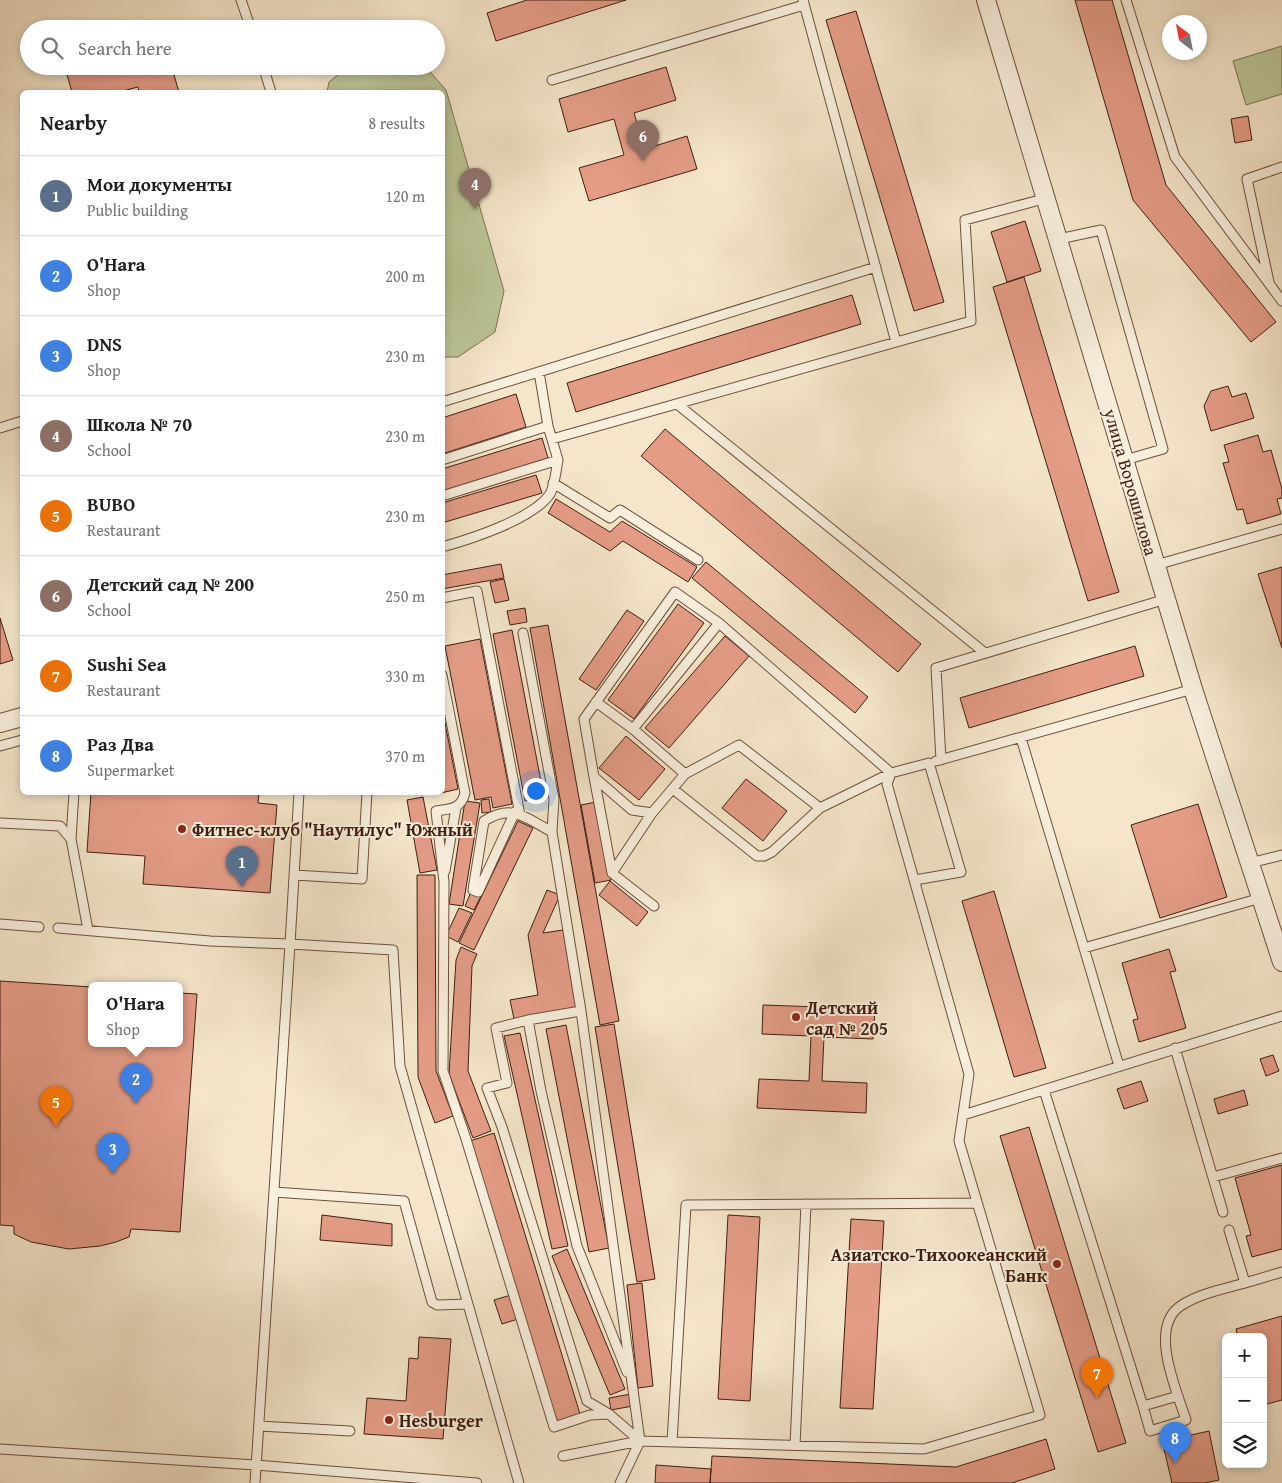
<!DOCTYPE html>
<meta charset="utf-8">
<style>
:root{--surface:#fff;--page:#f2f2f2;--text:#202124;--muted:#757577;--line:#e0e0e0;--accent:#8f2418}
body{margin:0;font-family:"Gentium Book Plus",serif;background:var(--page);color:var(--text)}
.controls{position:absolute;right:15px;bottom:15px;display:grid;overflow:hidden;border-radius:8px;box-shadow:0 2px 8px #0003}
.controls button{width:45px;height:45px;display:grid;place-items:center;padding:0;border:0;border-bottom:1px solid var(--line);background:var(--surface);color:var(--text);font:25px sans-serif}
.compass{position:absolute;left:1162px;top:15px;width:45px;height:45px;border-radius:50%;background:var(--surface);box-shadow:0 2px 8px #0003;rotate:328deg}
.you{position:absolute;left:535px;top:790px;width:18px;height:18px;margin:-12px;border:4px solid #fff;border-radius:50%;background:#1a73e8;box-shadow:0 0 0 8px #1a73e833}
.badge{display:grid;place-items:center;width:32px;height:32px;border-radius:50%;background:var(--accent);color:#fff;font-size:16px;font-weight:700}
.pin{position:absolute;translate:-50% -41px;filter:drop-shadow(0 1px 2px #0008)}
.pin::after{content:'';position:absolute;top:26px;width:18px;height:15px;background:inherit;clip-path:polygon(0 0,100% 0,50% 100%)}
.popup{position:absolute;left:88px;top:982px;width:95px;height:65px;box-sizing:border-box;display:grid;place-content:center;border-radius:8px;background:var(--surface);filter:drop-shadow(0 1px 4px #0005);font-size:16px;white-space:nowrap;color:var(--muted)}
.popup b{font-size:19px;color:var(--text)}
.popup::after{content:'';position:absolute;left:50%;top:100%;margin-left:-10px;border:10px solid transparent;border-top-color:var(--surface)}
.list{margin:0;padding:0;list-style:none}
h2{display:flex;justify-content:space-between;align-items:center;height:65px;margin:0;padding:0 20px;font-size:21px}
h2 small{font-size:16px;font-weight:400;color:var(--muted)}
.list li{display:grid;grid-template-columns:32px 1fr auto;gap:15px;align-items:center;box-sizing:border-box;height:80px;padding:0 20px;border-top:1px solid var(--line)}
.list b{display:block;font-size:19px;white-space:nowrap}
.list p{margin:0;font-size:16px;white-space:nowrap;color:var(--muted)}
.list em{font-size:16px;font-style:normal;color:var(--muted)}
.icon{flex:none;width:28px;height:28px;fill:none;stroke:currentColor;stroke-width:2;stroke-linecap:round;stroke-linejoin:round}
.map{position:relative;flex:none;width:1282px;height:1483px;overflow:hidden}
.search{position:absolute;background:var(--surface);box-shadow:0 2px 8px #0003;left:20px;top:20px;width:425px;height:55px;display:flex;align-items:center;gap:12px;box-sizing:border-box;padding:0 18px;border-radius:28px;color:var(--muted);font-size:19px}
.panel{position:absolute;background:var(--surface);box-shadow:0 2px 8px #0003;left:20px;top:90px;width:425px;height:705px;border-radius:8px}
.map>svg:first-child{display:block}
</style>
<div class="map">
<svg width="1282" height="1483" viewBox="0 0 1282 1483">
<rect width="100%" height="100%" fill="#f5e6cb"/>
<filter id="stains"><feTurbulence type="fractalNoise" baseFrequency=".004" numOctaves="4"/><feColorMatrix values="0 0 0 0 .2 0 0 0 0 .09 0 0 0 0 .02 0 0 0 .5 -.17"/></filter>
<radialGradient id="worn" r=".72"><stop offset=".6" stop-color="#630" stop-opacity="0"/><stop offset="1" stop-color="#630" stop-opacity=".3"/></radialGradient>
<path fill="#bbc597" stroke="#7e7152" d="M 1282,46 L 1282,94 L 1246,105 L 1233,61 Z
M 349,66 L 425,66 L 446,90 L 504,291 L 495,332 L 458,357 L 443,357 L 442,92 L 327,92 L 329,82 Z"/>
<path fill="#e49c87" stroke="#401d0e" d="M 527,0 L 626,0 L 496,41 L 487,13 Z
M 1075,0 L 1112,0 L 1166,185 L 1276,322 L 1251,342 L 1133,200 Z
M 856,11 L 944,302 L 914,311 L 826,20 Z
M 223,22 L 225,29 L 200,29 Z
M 82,66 L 202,66 L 174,75 L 179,92 L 139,92 L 138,87 L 119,92 L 72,92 L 66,71 Z
M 666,67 L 676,100 L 634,113 L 645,149 L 687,136 L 697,169 L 589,201 L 579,168 L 624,155 L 614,119 L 568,132 L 559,99 Z
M 1248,116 L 1252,140 L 1235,143 L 1231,119 Z
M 1025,221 L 1041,271 L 1007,282 L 991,232 Z
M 1024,277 L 1119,592 L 1088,601 L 993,287 Z
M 852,295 L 861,324 L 576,412 L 567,383 Z
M 1228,386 L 1232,397 L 1246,393 L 1254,418 L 1211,431 L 1204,406 L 1211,391 Z
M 516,394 L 526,427 L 442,454 L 442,418 Z
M 665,429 L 921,644 L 898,672 L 641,456 Z
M 1258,435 L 1263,452 L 1271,450 L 1282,489 L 1282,498 L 1277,499 L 1281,514 L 1247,524 L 1243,509 L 1237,510 L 1223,463 L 1229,462 L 1224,445 Z
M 542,438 L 548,458 L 442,491 L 442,469 Z
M 536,475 L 542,493 L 442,523 L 442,503 Z
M 556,499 L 610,532 L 622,521 L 697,567 L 688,582 L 623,541 L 610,551 L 548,513 Z
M 706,562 L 868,697 L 855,713 L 692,578 Z
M 501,564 L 504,578 L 442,589 L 442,575 Z
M 1282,567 L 1282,648 L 1258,574 Z
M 504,579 L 509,600 L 495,603 L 490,582 Z
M 678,604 L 704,623 L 634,719 L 608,700 Z
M 525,608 L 527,622 L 510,625 L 507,611 Z
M 627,610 L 644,621 L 596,690 L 579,679 Z
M 0,618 L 13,660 L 0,664 Z
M 548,625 L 619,1021 L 600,1025 L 530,628 Z
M 512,630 L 544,797 L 525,801 L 493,634 Z
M 725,636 L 749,656 L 669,748 L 645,728 Z
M 480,639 L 512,804 L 493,808 L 491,797 L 475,800 L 445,646 Z
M 1135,646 L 1144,676 L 969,728 L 960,698 Z
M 442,708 L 458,789 L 437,794 L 442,792 Z
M 626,736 L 665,769 L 639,800 L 599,768 Z
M 746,779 L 787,811 L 763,841 L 722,808 Z
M 91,792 L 259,792 L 258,803 L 277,805 L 270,893 L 143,884 L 145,856 L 87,852 Z
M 423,797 L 437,870 L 420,873 L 407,800 Z
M 489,799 L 491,812 L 482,813 L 481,800 Z
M 465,801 L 480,803 L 463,906 L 449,904 Z
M 596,802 L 611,880 L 595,883 L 581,805 Z
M 1198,804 L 1227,897 L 1160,918 L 1131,825 Z
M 518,821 L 533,828 L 474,950 L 459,943 Z
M 417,875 L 435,875 L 436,1071 L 453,1116 L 435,1123 L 418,1077 Z
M 610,881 L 648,912 L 637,926 L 599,895 Z
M 547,890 L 560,895 L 543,933 L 563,930 L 576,1008 L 514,1019 L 510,1000 L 538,995 L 528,935 Z
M 994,891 L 1046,1068 L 1014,1077 L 962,901 Z
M 471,892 L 481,896 L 474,910 L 465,906 Z
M 459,908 L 472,913 L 458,942 L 446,936 Z
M 461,947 L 477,954 L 472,966 L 468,1071 L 491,1131 L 473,1138 L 449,1074 L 456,960 Z
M 1169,949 L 1176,971 L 1170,972 L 1186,1028 L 1139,1042 L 1133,1020 L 1138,1019 L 1122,963 Z
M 0,981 L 92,987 L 92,1043 L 180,1043 L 180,993 L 197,994 L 180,1232 L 131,1229 L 129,1237 L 116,1242 L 100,1246 L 69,1249 L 31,1242 L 14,1234 L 14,1226 L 0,1225 Z
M 763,1005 L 875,1009 L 873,1039 L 824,1037 L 822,1081 L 867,1083 L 866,1113 L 757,1108 L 759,1079 L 809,1081 L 811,1036 L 762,1034 Z
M 614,1024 L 655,1279 L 637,1282 L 595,1027 Z
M 566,1025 L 609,1248 L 589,1252 L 546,1029 Z
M 520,1033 L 568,1246 L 552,1249 L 504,1036 Z
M 1273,1055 L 1279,1071 L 1266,1076 L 1260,1059 Z
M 1141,1081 L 1148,1101 L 1124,1109 L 1117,1089 Z
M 1244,1090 L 1248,1105 L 1218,1114 L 1214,1099 Z
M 1029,1127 L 1126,1443 L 1098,1452 L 1000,1136 Z
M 494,1133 L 580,1414 L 556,1422 L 470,1141 Z
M 1282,1165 L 1282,1249 L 1252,1257 L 1246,1236 L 1251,1235 L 1235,1178 Z
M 322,1215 L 392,1224 L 392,1246 L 320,1240 Z
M 728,1215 L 760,1217 L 750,1401 L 718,1399 Z
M 851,1219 L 884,1221 L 873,1409 L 840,1408 Z
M 567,1249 L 625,1389 L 610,1395 L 552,1256 Z
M 642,1283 L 653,1386 L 638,1388 L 627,1285 Z
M 511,1295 L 518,1319 L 502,1324 L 494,1300 Z
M 1282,1316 L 1282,1400 L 1263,1405 L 1263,1337 L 1238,1337 L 1236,1329 Z
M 419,1337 L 451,1339 L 443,1439 L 364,1434 L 367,1398 L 406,1401 L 409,1358 L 418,1359 Z
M 631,1394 L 633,1406 L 611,1410 L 609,1398 Z
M 1209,1431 L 1219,1480 L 1204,1483 L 1172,1483 L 1164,1449 L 1182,1437 Z
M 1046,1439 L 1055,1469 L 1012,1483 L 710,1483 L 712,1456 L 956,1467 Z
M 656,1465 L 711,1469 L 710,1483 L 655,1483 Z"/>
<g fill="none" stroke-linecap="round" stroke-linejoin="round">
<g stroke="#6d4f3d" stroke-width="11">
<path id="lane" d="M 241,0 L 251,29
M 803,0 L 896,342
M 1126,0 L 1175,157 L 1282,301
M 263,66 L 271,92
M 552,80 L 804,5
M 1059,239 L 1101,230 L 1163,449 L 1125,460
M 1269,282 L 1247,179 L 1282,167
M 442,402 L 876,267
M 677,404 L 985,653
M 0,428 L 22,421
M 552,439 L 971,321 L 965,220 L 1047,198
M 442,460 L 548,426
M 553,483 L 610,518 L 620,510 L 698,560
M 442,496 L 558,460 L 548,426 L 539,372
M 442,547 C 471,539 533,519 550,494 C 555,485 556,470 558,460
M 1156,565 L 1282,529
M 442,598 L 477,591 L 520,815
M 523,633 L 554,799 L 552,832 L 581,1011 L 640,1441
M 442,675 L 465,793 C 461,809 451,809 436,811 L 444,882 L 443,1071 L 466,1139 L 554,1427 L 590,1415 L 609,1414
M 596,702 L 633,729 L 685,774
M 633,729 L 719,623
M 1021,738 L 1084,948 L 1261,898
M 0,746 L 22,740
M 941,760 L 936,668 L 1166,599
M 936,761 L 1193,689
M 594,777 L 584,719 L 675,592 L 719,623 L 891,773 L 929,763 L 961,872 L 915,880
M 673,789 L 757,856 L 764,856 L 772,852 L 820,808
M 74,792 L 71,839 L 88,930
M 299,792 L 290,944 L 393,950 L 400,1066 L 519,1483
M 515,812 L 478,892 L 473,890 L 484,821 C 513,803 526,818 552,832
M 0,823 L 60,826 L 71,839
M 1250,863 L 1282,855
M 445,871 L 456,808
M 612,873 L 652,813
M 294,875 L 362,879 L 367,792
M 654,906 L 612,873 L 594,777 L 632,810 L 652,813 L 685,774 L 739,745 L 820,808 L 891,773
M 0,924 L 39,927
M 58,928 L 210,941 L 290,944 L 255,1483
M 1084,948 L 1119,1066
M 581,1011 L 528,1020 L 541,1091 L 577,1246 L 627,1372
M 528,1020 L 496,1028 L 507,1083 L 487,1088 L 502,1127 L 587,1401 L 609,1414 L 640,1441
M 1175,1048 L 1223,1212
M 1044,1090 L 1143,1406
M 963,1115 L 1282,1016
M 1213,1177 L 1282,1158
M 274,1192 L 404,1201 L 432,1302 L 437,1305 L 468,1304
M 1229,1230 L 1245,1283 L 1282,1272
M 1178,1396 L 1143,1406 L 1150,1431 L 1186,1420 C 1177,1391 1147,1326 1182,1305 C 1201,1293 1224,1289 1245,1283
M 259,1426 L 350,1431
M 672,1442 L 686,1205 L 977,1203
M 795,1445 L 806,1204
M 0,1449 L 256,1465 L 477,1483
M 563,1456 L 640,1441
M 620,1483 L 640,1441 L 924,1449 L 1040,1415 L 959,1141 L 969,1074 L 887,784 L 891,773"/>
</g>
<g stroke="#6d4f3d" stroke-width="20">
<path id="street" d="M 986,0 L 1193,689 L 1282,962
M 0,723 L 22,717"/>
</g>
<use href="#lane" stroke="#f8efdd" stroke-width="9"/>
<use href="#street" stroke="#f8efdd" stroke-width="18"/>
</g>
<g fill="#8f2418" stroke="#f8efdd" stroke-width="2">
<circle cx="182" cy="829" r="5"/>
<circle cx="796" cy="1017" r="5"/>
<circle cx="1057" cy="1264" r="5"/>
<circle cx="389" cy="1420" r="5"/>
</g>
<g text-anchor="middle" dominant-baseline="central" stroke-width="4" stroke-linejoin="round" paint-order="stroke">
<g font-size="18" fill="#401d0e" stroke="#f8efdd">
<text transform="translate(1131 482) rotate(74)">улица Ворошилова</text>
</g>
<g font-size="18" font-weight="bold" fill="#401d0e" stroke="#f8efdd" text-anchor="start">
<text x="192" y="829">Фитнес-клуб "Наутилус" Южный</text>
<text x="806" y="1007">Детский<tspan x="806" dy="21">сад № 205</tspan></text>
<text x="1047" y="1254" text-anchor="end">Азиатско-Тихоокеанский<tspan x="1047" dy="21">Банк</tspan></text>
<text x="399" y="1420">Hesburger</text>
</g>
</g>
<rect width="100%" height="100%" filter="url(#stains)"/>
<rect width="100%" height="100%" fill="url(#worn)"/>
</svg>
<div class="controls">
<button>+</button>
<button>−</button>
<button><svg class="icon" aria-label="layers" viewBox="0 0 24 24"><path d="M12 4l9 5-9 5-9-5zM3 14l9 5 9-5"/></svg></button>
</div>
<svg class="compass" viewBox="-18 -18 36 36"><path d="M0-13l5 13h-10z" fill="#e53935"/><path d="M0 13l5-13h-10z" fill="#757577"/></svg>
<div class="you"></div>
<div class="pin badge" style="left:242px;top:887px;background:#5c6f8a">1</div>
<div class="pin badge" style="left:136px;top:1104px;background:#3f7fe0">2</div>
<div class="popup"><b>O'Hara</b>Shop</div>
<div class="pin badge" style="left:113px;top:1174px;background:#3f7fe0">3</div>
<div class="pin badge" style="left:475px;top:209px;background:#8d6e63">4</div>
<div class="pin badge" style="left:56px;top:1127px;background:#e8710a">5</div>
<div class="pin badge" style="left:643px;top:161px;background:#8d6e63">6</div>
<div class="pin badge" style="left:1097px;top:1398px;background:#e8710a">7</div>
<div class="pin badge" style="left:1175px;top:1463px;background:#3f7fe0">8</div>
<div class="search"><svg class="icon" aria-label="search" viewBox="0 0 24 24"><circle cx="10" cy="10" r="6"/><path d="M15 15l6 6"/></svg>Search here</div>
<section class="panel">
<h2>Nearby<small>8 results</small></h2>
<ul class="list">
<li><span class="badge" style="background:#5c6f8a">1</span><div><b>Мои документы</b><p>Public building</p></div><em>120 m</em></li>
<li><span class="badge" style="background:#3f7fe0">2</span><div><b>O'Hara</b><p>Shop</p></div><em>200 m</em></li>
<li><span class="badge" style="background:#3f7fe0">3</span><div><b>DNS</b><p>Shop</p></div><em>230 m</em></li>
<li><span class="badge" style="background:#8d6e63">4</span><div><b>Школа № 70</b><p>School</p></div><em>230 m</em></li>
<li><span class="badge" style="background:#e8710a">5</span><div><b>BUBO</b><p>Restaurant</p></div><em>230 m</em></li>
<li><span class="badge" style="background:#8d6e63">6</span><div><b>Детский сад № 200</b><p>School</p></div><em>250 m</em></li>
<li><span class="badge" style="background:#e8710a">7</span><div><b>Sushi Sea</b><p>Restaurant</p></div><em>330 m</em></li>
<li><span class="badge" style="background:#3f7fe0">8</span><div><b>Раз Два</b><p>Supermarket</p></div><em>370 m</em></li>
</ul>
</section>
</div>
